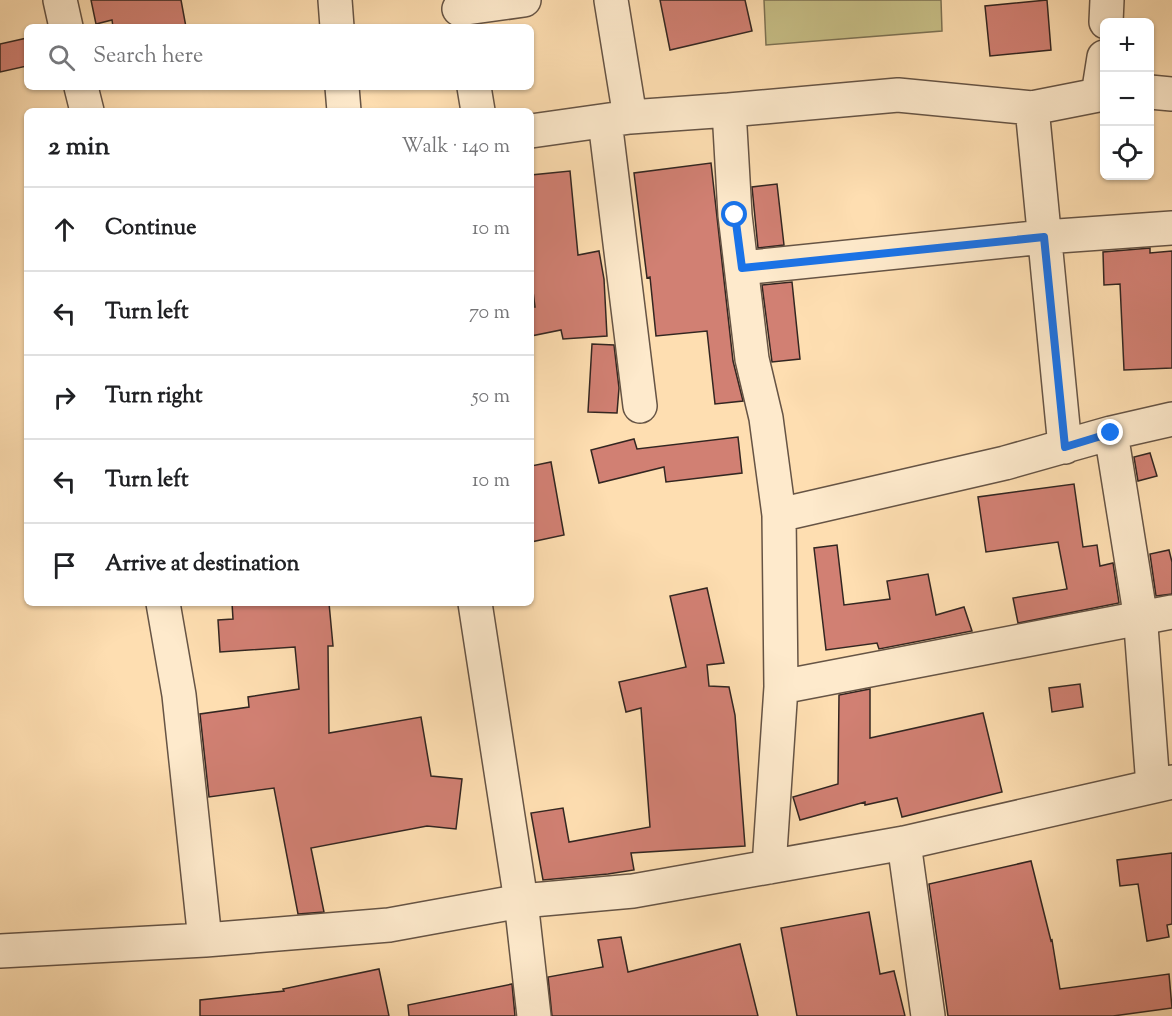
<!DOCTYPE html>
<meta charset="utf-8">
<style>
:root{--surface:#fff;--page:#f6f6f6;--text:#202124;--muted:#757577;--line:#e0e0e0}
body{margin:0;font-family:"Sorts Mill Goudy",serif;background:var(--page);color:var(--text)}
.controls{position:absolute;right:18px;top:18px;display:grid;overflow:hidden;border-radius:9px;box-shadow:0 2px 4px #0004}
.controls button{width:54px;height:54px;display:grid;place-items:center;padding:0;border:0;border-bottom:2px solid var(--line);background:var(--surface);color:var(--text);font:30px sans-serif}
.stop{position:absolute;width:18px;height:18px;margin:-14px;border:4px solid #1a73e8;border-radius:50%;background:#fff}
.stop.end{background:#1a73e8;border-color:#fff;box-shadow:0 2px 6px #0008}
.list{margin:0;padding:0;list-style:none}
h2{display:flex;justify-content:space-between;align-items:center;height:78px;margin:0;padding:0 24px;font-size:26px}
h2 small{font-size:20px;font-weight:400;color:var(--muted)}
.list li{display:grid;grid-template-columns:39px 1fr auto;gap:18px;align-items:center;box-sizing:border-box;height:84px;padding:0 24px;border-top:2px solid var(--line)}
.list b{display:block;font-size:22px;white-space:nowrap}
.list em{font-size:20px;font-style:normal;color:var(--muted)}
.icon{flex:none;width:33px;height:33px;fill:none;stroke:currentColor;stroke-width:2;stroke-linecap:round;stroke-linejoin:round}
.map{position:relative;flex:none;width:1172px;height:1016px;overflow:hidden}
.search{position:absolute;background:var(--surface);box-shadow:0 2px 4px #0004;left:24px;top:24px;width:510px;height:66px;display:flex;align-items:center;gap:15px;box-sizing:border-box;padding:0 21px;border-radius:9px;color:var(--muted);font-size:22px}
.panel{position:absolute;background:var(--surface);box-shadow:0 2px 4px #0004;left:24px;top:108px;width:510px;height:498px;border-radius:9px}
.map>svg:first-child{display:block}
</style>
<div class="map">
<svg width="1172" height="1016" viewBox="0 0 1172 1016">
<rect width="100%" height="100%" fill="#fedeb1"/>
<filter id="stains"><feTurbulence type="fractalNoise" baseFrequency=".00333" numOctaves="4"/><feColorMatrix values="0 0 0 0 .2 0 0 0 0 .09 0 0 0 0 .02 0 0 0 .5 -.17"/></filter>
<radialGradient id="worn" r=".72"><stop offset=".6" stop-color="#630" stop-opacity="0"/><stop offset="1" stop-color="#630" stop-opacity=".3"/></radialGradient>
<path fill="#c7bf87" stroke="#7d7254" stroke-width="1.5" d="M 764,0 L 941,0 L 942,31 L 766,45 Z"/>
<path fill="#d18073" stroke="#332621" stroke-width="1.5" d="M 91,0 L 181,0 L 186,27 L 113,27 L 112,20 L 96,24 Z
M 660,0 L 745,0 L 752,31 L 670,50 Z
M 1047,0 L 1051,50 L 990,56 L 985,6 Z
M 27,38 L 27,66 L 0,72 L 0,44 Z
M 711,163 L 733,361 L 743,401 L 715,404 L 707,331 L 656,336 L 650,277 L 647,278 L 634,173 Z
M 570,171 L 578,255 L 599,251 L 604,279 L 607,336 L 563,339 L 561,330 L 531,336 L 531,307 L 535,307 L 531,275 L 531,175 Z
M 777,184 L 784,245 L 758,248 L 752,187 Z
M 1150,248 L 1150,253 L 1172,251 L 1172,368 L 1124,370 L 1120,284 L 1104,285 L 1103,252 Z
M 792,282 L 800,359 L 772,362 L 762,285 Z
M 592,344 L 614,345 L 619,388 L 617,413 L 588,412 Z
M 738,437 L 742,473 L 666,482 L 664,467 L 599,483 L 591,450 L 634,439 L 637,449 Z
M 1150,453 L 1157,476 L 1138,481 L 1134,457 Z
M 551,462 L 564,535 L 531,542 L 531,466 Z
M 1074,484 L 1083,547 L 1097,545 L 1100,566 L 1113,563 L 1119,603 L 1018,623 L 1013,598 L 1067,589 L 1058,542 L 986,552 L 978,497 Z
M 837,545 L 844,605 L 890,599 L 887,581 L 928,574 L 936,615 L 964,607 L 972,631 L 879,649 L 877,643 L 826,650 L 814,548 Z
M 1169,550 L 1172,562 L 1172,594 L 1156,596 L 1150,554 Z
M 707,588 L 724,663 L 707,665 L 709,686 L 729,687 L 735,715 L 745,846 L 631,853 L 634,870 L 608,874 L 543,880 L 531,813 L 563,808 L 569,842 L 650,827 L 641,708 L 626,712 L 619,682 L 686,667 L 670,596 Z
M 232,603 L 329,603 L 333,646 L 328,646 L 329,733 L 421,717 L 431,776 L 462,779 L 456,829 L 427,826 L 311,848 L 324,912 L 298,914 L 274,788 L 209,797 L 200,714 L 249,707 L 248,697 L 299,689 L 295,647 L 220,652 L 218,620 L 233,619 Z
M 1080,684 L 1083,707 L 1052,712 L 1049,688 Z
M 870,689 L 870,738 L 983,713 L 1002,792 L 902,817 L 897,798 L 865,805 L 865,802 L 800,820 L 793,797 L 838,784 L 839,695 Z
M 1172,853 L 1172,924 L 1167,925 L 1169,937 L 1147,941 L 1138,884 L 1120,886 L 1117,860 Z
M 1031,861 L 1051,941 L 1052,940 L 1060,989 L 1169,974 L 1172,1008 L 1113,1016 L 948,1016 L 929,884 Z
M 869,912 L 880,974 L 894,971 L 905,1016 L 797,1016 L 781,928 Z
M 621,937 L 628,972 L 740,944 L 758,1016 L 552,1016 L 548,977 L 603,967 L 598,940 Z
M 379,969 L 389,1016 L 200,1016 L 200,1000 L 284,991 L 283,989 Z
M 512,984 L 515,1016 L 409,1016 L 408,1005 Z"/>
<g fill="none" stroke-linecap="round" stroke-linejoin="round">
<g stroke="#665445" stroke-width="36">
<path id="minor" d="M 60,0 L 66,27
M 335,0 L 337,27
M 611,0 L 630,117
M 459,9 L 524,0
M 1106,22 L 1107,0
M 81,87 L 87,111
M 342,87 L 344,111
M 474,87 L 478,111
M 1150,92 L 1172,94
M 729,110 L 898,95 L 1032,108
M 605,121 L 640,406
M 531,131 L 630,117 L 729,110 L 735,215 L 752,359 L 766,418 L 779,515 L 781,687 L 769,867
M 742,268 L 1044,237 L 1172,228
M 1111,433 L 1140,613 L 1153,786
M 1065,447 L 1032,108 L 1098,95 L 1104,57
M 779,515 L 1005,463 L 1111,433 L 1172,419
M 163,603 L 179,695 L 205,940
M 475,603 L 521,901 L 534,1016
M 781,687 L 1172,612
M 904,843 L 928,1016
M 0,951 L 205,940 L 389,925 L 521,901 L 633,891 L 904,843 L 1172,782"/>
</g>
<use href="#minor" stroke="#feeacc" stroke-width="33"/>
</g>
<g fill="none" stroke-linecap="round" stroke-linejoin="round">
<path stroke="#1a73e8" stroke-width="8" d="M 735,215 L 742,268 L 1044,237 L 1065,447 L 1111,433"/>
</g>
<rect width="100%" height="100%" filter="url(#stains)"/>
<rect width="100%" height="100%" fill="url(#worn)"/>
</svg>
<div class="controls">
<button>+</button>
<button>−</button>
<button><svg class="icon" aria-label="locate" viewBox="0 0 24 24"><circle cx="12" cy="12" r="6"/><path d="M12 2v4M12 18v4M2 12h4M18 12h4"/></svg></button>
</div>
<div class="stop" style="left:735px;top:215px"></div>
<div class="stop end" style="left:1111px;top:433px"></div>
<div class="search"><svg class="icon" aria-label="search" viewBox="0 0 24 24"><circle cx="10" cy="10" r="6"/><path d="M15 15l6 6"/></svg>Search here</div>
<section class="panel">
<h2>2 min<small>Walk · 140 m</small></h2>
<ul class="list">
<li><svg class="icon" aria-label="ahead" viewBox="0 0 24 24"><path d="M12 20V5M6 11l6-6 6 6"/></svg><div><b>Continue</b></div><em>10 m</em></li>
<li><svg class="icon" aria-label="left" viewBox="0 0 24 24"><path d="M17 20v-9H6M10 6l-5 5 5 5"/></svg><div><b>Turn left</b></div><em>70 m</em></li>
<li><svg class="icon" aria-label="right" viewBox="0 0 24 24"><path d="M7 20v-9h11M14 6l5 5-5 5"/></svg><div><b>Turn right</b></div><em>50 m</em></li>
<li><svg class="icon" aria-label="left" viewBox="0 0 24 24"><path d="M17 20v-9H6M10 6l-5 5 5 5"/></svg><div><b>Turn left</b></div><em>10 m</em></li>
<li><svg class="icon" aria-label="arrive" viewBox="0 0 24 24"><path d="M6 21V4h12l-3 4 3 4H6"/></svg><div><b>Arrive at destination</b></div></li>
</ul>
</section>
</div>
